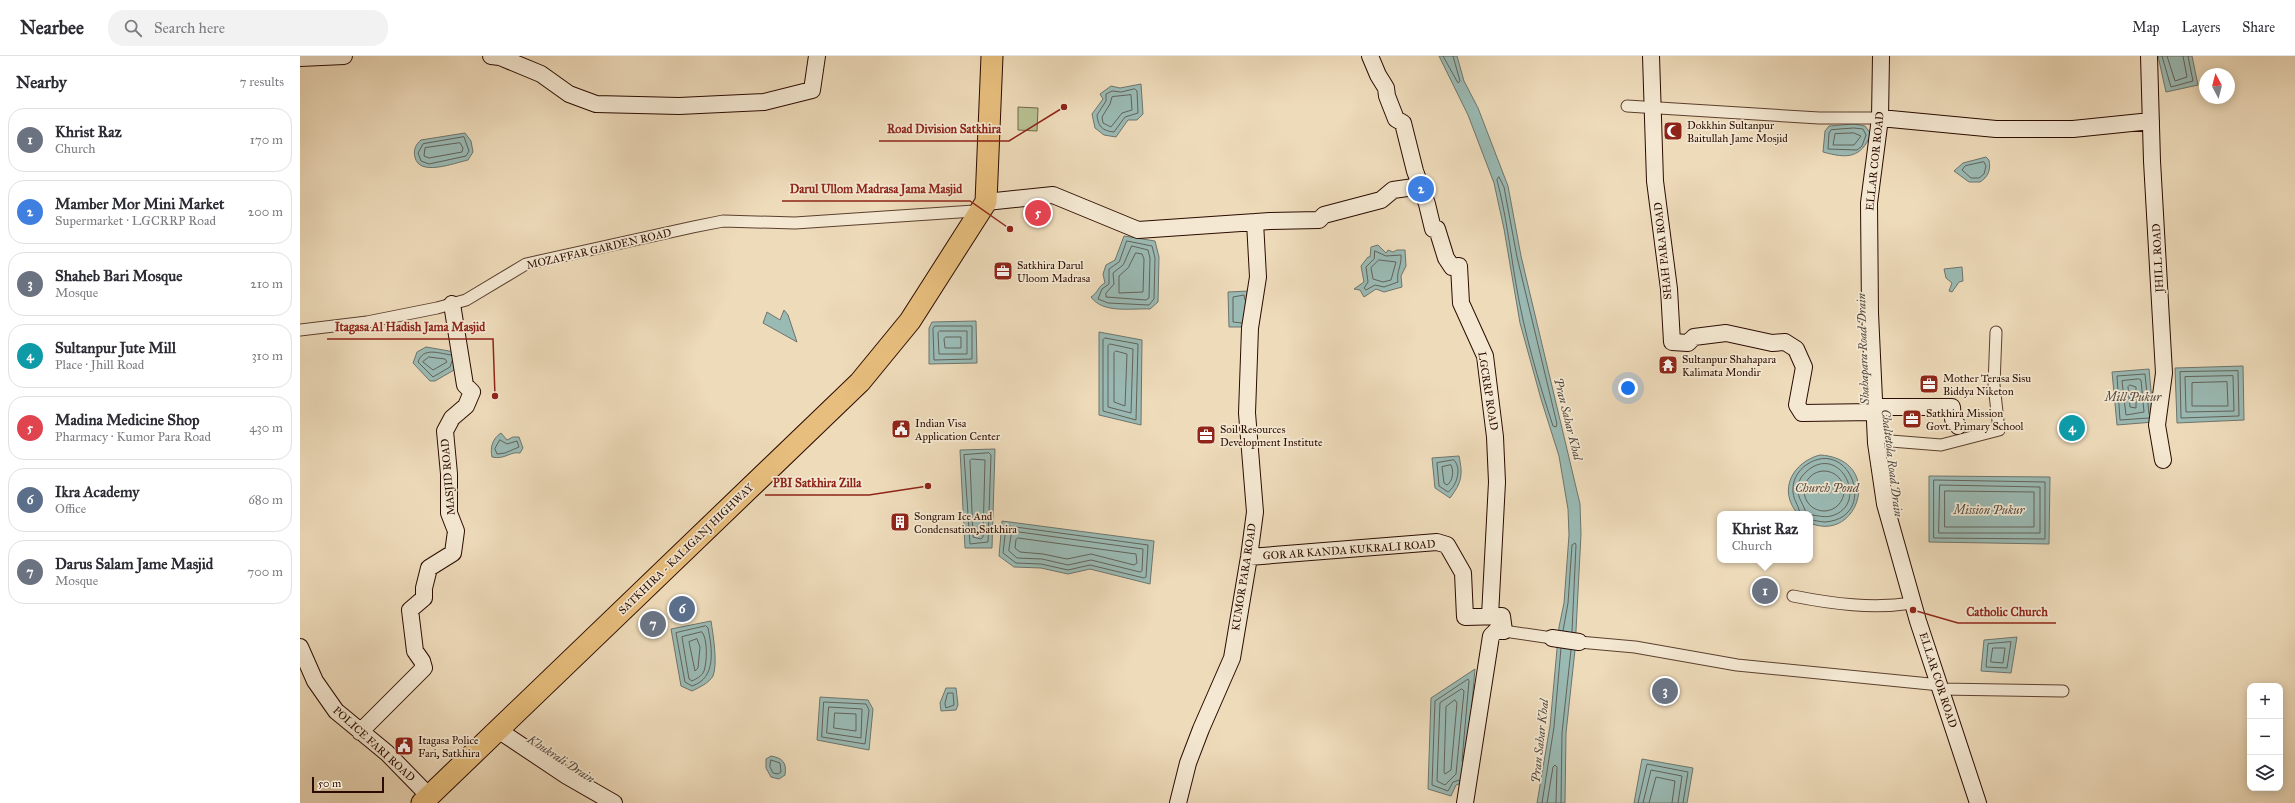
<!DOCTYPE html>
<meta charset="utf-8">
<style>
:root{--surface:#fff;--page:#f2f2f3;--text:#2b2b33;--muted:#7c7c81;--line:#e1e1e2;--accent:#b45309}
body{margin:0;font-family:"IM FELL Great Primer",serif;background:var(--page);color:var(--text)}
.controls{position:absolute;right:12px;bottom:12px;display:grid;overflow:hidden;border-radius:8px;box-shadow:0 2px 10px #0003}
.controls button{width:36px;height:36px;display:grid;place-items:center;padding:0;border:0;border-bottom:1px solid var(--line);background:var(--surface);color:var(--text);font:20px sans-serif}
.compass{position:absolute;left:1899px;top:12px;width:36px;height:36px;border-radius:50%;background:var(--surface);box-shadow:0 2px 10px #0003;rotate:353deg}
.scale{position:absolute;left:12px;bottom:10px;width:72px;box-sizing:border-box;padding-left:4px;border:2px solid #2b0b00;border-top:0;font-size:11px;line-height:14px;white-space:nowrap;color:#2b0b00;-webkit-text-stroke:3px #f4e8d2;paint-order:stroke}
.you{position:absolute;left:1328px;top:332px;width:14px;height:14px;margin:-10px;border:3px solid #fff;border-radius:50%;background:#1a73e8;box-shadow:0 0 0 6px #1a73e833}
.badge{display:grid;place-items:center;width:26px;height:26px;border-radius:50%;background:var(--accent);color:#fff;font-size:13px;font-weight:700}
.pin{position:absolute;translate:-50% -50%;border:2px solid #fff;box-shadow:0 1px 4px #0006}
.popup{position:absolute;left:1417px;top:455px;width:96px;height:52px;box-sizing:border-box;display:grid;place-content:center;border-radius:8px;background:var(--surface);filter:drop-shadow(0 1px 3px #0005);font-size:13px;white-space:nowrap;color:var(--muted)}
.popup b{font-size:15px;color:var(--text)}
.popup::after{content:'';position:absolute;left:50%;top:100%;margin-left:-8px;border:8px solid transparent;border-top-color:var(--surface)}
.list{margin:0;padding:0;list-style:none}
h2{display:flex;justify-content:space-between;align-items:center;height:52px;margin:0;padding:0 16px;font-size:17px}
h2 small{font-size:13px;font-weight:400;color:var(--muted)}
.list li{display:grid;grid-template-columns:26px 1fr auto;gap:12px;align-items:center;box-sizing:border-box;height:64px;margin:0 8px 8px;padding:0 8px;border:1px solid var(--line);border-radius:16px}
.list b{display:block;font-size:15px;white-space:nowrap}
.list p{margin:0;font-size:13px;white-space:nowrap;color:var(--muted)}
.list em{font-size:13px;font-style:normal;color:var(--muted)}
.icon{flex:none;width:22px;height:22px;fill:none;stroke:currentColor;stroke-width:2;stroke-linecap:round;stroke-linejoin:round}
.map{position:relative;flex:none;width:1995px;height:747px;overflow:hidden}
header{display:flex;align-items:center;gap:24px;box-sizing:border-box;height:56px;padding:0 20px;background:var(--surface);border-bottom:1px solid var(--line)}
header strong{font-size:19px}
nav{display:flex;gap:22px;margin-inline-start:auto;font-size:14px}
.search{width:280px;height:36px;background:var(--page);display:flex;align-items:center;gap:10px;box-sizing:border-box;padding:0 14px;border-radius:16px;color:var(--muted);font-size:15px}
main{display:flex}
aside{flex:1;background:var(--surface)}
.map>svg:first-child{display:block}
</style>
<header>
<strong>Nearbee</strong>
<div class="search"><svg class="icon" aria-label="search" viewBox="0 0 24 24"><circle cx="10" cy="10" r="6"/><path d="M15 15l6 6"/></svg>Search here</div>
<nav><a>Map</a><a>Layers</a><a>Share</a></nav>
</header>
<main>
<aside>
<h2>Nearby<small>7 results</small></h2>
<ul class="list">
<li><span class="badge" style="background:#6b7280">1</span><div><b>Khrist Raz</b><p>Church</p></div><em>170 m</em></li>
<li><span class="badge" style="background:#3f7fe0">2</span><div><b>Mamber Mor Mini Market</b><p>Supermarket · LGCRRP Road</p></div><em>200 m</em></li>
<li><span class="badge" style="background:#6b7280">3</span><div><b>Shaheb Bari Mosque</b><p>Mosque</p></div><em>210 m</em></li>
<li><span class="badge" style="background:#0f9aa8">4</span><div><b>Sultanpur Jute Mill</b><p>Place · Jhill Road</p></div><em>310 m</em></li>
<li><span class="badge" style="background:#e0444e">5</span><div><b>Madina Medicine Shop</b><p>Pharmacy · Kumor Para Road</p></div><em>430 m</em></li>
<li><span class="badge" style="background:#5c6f8a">6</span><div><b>Ikra Academy</b><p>Office</p></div><em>680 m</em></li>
<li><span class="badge" style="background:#6b7280">7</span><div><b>Darus Salam Jame Masjid</b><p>Mosque</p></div><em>700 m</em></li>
</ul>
</aside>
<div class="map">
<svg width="1995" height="747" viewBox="0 0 1995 747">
<rect width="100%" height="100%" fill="#eedbba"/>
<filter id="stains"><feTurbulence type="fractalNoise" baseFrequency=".005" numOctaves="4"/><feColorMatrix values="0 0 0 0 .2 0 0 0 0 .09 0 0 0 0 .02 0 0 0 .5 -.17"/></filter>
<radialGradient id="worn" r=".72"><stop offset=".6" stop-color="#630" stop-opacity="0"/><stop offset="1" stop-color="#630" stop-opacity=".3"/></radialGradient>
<path fill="#b7c091" stroke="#716648" d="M 718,51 L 738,52 L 737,75 L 718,74 Z"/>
<path fill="#9abab4" stroke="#6e746c" d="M 1139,0 L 1157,0 L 1164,25 L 1178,52 L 1208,130 L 1221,200 L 1280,448 L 1281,478 L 1275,594 L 1266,677 L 1265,747 L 1237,747 L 1250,670 L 1259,571 L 1264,547 L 1269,479 L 1268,453 L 1259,400 L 1241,343 L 1220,267 L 1204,173 L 1194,127 L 1168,59 Z
M 1858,0 L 1892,0 L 1898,29 L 1866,36 Z
M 841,28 L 843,58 L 837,64 L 828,64 L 816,81 L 804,79 L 795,72 L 792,58 L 803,43 L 800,38 L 811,30 L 820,32 Z
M 1554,68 L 1565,70 L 1571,78 C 1561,102 1548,103 1523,96 L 1525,75 L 1529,70 Z
M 165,77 L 171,85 L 173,96 L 168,104 C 154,107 119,121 115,101 C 113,94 116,88 121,84 Z
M 1686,101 L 1689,104 C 1691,114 1688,121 1680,126 L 1669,126 L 1654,115 L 1663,107 Z
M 824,180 L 855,185 L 859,201 L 858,246 L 850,253 C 832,252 803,258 791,241 C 798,237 798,230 805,227 L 803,218 L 806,209 L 815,204 Z
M 1078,189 L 1086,197 L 1088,194 L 1093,196 L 1097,194 L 1105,194 L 1106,210 L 1101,220 L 1102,231 L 1084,236 L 1076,233 L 1064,241 L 1060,234 L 1054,233 L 1064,226 L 1061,210 L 1068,201 L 1070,201 L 1071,191 Z
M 1662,211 L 1663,225 L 1659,226 L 1652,236 L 1649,235 L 1652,227 L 1646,222 L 1644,213 Z
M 949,235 L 950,271 L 929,271 L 928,236 Z
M 484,254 L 488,259 L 497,286 L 463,267 L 467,256 L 480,264 Z
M 676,265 L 677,307 L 629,308 L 629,272 L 632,266 Z
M 799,276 L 842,284 L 841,369 L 799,359 Z
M 126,291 L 155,296 L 157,302 L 154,314 L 135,325 L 130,325 L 113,307 L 117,296 Z
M 1943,310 L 1944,364 L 1877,367 L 1875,312 Z
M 1849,313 L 1854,366 L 1817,369 L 1812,316 Z
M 201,377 L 207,384 L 213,381 L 219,381 L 223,392 L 220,397 C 210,395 205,404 192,401 C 190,392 192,383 201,377 Z
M 695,393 L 692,492 L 665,492 L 660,394 Z
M 1520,399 C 1585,403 1559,488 1510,467 L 1510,458 L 1498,458 C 1477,434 1493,406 1520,399 Z
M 1159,400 C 1163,419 1162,426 1150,442 L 1135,432 L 1132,402 Z
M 1629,420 L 1750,421 L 1749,488 L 1629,486 Z
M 702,465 L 854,485 L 850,528 L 790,513 L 768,518 L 741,512 L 714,511 L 699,500 Z
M 411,565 C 413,578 418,608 413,620 C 409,627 400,631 392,635 L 381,630 L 371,573 Z
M 1717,581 L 1711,617 L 1681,615 L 1684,584 Z
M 1175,613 L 1165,726 L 1156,729 L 1151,740 L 1128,733 L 1131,642 Z
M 646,632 L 656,632 L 658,649 L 656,654 L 641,655 L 640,647 Z
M 520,641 L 568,644 L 573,653 L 569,694 L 517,684 Z
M 471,700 C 482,702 487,706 485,719 L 479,723 L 471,721 L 466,712 L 466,703 Z
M 1342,703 L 1393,712 L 1387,747 L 1334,747 Z"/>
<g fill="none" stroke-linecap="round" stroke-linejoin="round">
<path stroke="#62625a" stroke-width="1" d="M 1143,0 L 1158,27 L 1160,25 L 1153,0
M 1862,0 L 1871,31 L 1893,25 L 1888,0
M 1867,0 L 1875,25 L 1887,21 L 1883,0
M 835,33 L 837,35 L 838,57 L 825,61 L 814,76 C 802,75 798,70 797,59 L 806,45 L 806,38 L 812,35 L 821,36 Z
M 831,39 L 832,54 L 822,57 L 811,71 L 803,67 L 802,61 L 810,48 L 812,41 Z
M 1554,72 L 1563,73 L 1566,79 L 1562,90 L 1557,94 L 1528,93 L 1529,77 L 1531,74 Z
M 1554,77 L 1561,80 L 1554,89 L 1533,89 L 1535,78 Z
M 164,81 L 169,95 L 166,100 L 129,108 L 121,105 L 118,97 L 123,88 Z
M 160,87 L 163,92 L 162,96 L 129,102 L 124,100 L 125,92 Z
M 1684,106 L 1686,110 L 1684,118 L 1679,122 L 1671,122 L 1662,114 L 1665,110 Z
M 1199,121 L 1204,131 L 1217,201 L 1257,368 L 1256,371 L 1253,370 C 1238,324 1224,276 1216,228 C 1210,193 1206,158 1197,124 Z
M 827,185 L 852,190 L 855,202 L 854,243 L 849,249 L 808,247 L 798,243 L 802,233 L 809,228 L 809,213 L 819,206 Z
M 832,190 L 848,194 L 850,202 L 849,242 L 846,244 L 806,241 L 806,237 L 814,228 L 813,217 L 823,209 Z
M 1075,195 L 1086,200 L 1101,199 C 1102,209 1096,216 1098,226 L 1084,231 L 1075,229 L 1066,234 L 1064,232 L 1068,226 L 1066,211 L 1074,203 Z
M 836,197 L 842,198 L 844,203 L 843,236 L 819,237 L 819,220 L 828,212 Z
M 1079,204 L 1096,206 L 1091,224 L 1083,226 L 1073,223 L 1071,212 Z
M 942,267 L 933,266 L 933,241 L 944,239 L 945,244
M 635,270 L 672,270 L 672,303 L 634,304 L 633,273 Z
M 640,275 L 667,275 L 667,298 L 639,298 L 638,277 Z
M 646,281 L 661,281 L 661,292 L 645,292 L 644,283 Z
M 805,282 L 838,288 L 836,364 L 803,355 L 803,284 Z
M 810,288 L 833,293 L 831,357 L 808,351 L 808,290 Z
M 816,295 L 827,298 L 825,350 L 814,346 L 814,297 Z
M 151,299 C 138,297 123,291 118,306 L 133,321 L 150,311 L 152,305
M 129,301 L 145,303 L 147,306 L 133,314 L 123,306 Z
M 1938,315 L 1939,360 L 1881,362 L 1880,316 Z
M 1933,320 L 1934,355 L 1886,356 L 1885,321 Z
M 1839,323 L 1841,324 L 1844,356 L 1826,359 L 1822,325 Z
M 1927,326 L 1928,350 L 1892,350 L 1892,327 Z
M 1830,329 L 1836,331 L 1836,352 L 1830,351 L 1828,331 Z
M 1849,362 L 1820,364 L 1817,320 L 1845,318 L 1849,358
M 200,384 L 207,388 L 217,385 L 219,391 L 205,397 L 197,398 L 195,393 Z
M 689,397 L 691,399 L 688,486 L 670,488 L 664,399 Z
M 672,403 L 685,404 L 683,481 L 681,483 L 673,481 L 670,405 Z
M 1154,404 C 1162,412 1157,430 1148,436 L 1139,430 L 1137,407 Z
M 1151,409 C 1154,415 1153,425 1147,429 L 1144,427 L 1142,411 Z
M1504 435a20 20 0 1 1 40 0a20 20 0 1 1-40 0Z
M 1634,424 L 1745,426 L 1745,483 L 1634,482 Z
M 1640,429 L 1740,431 L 1740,477 L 1639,477 Z
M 1645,435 L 1734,436 L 1734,471 L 1645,471 Z
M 1500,458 C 1499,449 1492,443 1493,432 C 1493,423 1499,414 1506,409 C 1550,379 1580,462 1525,466 C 1520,466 1515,464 1510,464
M 1506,458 C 1505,449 1497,443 1498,432 C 1498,423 1504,417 1511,412 C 1543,391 1569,450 1531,460 C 1524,462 1517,459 1510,459
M 708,470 L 848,489 L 846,521 L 844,522 L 790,509 L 768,514 L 741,508 L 716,507 L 703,497 L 706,471 Z
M 712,475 L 843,493 L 842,515 L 840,516 L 791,504 L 768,509 L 742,503 L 717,502 L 709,495 Z
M 718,482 L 836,498 L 837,507 L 834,509 L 791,498 L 767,503 L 743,498 L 720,496 L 715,492 L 716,484 Z
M 406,570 L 408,572 C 412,592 417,622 392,630 L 385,626 L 376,577 Z
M 1263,575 L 1268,547 L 1272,489 L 1275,487 L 1276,489 L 1272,576
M 402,576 C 408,583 407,606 404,615 C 402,620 396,623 392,625 L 389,623 L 382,581 Z
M 397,583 L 400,591 L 398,612 L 395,615 L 389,586 Z
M 1711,586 L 1707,612 L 1686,611 L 1688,588 Z
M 1693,592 L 1705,592 L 1703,607 L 1691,606 Z
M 1162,633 L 1164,635 L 1156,718 L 1145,729 L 1137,725 L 1140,647 Z
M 648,637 L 653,637 L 654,649 L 646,652 L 645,648 Z
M 1155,644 L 1157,647 L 1151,714 L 1145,718 L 1144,716 L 1146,651 Z
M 524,646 L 566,648 L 569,654 L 565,688 L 522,681 Z
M 529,651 L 562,653 L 561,682 L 527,677 Z
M 535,657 L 556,658 L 556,675 L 534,672 Z
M 471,704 L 480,707 L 481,716 L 478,718 L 473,717 L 470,711 Z
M 1160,724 L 1153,726 L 1148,735 L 1132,729 L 1135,645 L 1168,623 L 1169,625 L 1162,705
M 1242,747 L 1254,671 L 1261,592
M 1247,747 L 1253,711 L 1255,709 L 1257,711 L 1256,747
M 1261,747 L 1262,677 L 1271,594
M 1338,747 L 1347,708 L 1388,716 L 1383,747
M 1343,747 L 1351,714 L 1382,720 L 1378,747
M 1349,747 L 1356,721 L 1375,725 L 1372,747"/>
<g stroke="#5c3f2e" stroke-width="13">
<path id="street" d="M 1327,50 L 1519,62 L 1580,62
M 0,274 L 67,266 L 137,252 L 166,244 L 226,208 L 393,171 L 423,165 L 495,167 L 674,155 L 680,150
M 1576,373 L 1591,385 L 1641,389 L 1699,374 L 1694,329 L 1696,276
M 1493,540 C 1533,548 1572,553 1613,547
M 1204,575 L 1252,582
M 1279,586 L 1335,591 L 1437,609 L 1640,629
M 1641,633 L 1763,635"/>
</g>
<g stroke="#2b0b00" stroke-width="18">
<path id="secondary" d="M 191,0 L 200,1 L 241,18 L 269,38 L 296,48 L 379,50 L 464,46 L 512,34 L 517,0
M 1070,0 L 1078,19 L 1086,32 L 1087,40 L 1096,63 L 1103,67 L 1115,115 L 1127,148 L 1133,173 L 1137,173 L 1146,202 L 1152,211 L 1159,210 L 1161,247 L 1185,300 L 1195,381 L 1197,426 L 1190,560
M 1351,0 L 1355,125 L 1369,233 L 1372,286 L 1388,287 L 1394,281 L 1426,277 L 1472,287 L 1485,286 L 1496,293 L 1504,311 L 1497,349 L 1502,357 L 1575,356
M 1581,0 L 1580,62 L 1569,147 L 1570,257 L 1576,387 L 1585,448 L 1618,565 L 1678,747
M 1849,0 L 1852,105 L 1864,317 L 1857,369 L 1863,404
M 0,2 L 44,0
M 1580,62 L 1696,73 L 1773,73 L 1851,65
M 686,146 L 753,139 L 838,174 L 970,165 L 1019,164 L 1024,159 L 1081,144 L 1093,134 L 1121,130
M 1575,351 L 1652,351 L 1653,363 L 1658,370
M 949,501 L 1137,486 L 1147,489 L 1163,517 L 1165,561 L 1202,560 L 1204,575 L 1197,574 L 1191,580 L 1165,747
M 1252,582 L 1279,586
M 0,591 L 15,625 L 36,655 L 87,697 L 129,740
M 198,674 L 267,720 L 314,747
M 60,676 L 124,612 L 122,605 L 115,595 L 110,554 L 124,542 L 124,532 L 129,512 L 153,497 L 156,475 L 149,457 L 149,418 L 145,375 L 152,362 L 166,350 L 172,336 L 165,329 L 152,248
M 878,747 L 888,707 L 901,673 L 932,602 L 949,501 L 955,456 L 947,357 L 950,272 L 958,221 L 955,166"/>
</g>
<g stroke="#2b0b00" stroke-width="23">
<path id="highway" d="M 122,747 L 560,326 L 610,265 L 686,146 L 692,0"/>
</g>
<use href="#street" stroke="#f4e8d2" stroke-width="11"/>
<use href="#secondary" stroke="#f4e8d2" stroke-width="16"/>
<use href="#highway" stroke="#e7be7d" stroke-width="21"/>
</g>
<defs>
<g id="mosque-square" transform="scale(1)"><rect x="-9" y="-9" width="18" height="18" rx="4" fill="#8f2418" stroke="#f4e8d2"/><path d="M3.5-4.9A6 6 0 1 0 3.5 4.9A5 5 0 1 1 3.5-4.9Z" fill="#fff"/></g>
<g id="office-square" transform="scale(1)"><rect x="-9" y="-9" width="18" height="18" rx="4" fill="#8f2418" stroke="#f4e8d2"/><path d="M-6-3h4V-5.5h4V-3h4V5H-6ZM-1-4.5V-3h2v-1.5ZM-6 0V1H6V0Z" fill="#fff"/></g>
<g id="temple-square" transform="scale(1)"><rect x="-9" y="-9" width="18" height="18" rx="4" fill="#8f2418" stroke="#f4e8d2"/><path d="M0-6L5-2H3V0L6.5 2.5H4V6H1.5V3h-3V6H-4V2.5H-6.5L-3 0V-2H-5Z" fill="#fff"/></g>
<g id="civic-square" transform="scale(1)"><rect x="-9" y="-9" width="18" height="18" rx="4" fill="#8f2418" stroke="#f4e8d2"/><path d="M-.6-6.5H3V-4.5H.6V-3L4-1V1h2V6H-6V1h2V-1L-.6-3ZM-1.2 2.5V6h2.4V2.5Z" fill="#fff"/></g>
<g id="building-square" transform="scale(1)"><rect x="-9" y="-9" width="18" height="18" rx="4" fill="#8f2418" stroke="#f4e8d2"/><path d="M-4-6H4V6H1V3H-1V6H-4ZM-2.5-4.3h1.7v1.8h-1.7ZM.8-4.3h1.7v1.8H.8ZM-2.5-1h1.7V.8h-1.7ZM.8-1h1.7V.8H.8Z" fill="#fff"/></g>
</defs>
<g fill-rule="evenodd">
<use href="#mosque-square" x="1373" y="75"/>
<use href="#office-square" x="703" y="215"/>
<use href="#temple-square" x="1368" y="309"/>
<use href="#office-square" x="1629" y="328"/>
<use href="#office-square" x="1612" y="363"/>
<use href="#civic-square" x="601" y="373"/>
<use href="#office-square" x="906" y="379"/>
<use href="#building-square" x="600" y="466"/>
<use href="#civic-square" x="104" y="690"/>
</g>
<g text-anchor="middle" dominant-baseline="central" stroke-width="3.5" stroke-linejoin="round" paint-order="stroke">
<g font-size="11" fill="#2b0b00" stroke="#f4e8d2" text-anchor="start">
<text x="1387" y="69">Dokkhin Sultanpur<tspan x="1387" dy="13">Baitullah Jame Mosjid</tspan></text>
<text x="717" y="209">Satkhira Darul<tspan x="717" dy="13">Uloom Madrasa</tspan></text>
<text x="1382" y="303">Sultanpur Shahapara<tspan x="1382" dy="13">Kalimata Mondir</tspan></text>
<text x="1643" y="322">Mother Terasa Sisu<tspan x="1643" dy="13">Biddya Niketon</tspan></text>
<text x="1626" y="357">Satkhira Mission<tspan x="1626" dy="13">Govt. Primary School</tspan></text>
<text x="615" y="367">Indian Visa<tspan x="615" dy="13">Application Center</tspan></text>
<text x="920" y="373">Soil Resources<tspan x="920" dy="13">Development Institute</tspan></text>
<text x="614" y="460">Songram Ice And<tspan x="614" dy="13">Condensation,Satkhira</tspan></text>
<text x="118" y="684">Itagasa Police<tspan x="118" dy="13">Fari, Satkhira</tspan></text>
</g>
<g font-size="11" fill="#2b0b00" stroke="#f4e8d2">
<text transform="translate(1575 105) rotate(-84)">ELLAR COR ROAD</text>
<text transform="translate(299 193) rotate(-13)">MOZAFFAR GARDEN ROAD</text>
<text transform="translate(1363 195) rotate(-96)">SHAH PARA ROAD</text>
<text transform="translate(1858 202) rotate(-93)">JHILL ROAD</text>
<text transform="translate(1188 335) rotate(81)">LGCRRP ROAD</text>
<text transform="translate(148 421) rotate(-95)">MASJID ROAD</text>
<text transform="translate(386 493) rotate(-44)">SATKHIRA - KALIGANJ HIGHWAY</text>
<text transform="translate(1049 494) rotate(-4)">GOR AR KANDA KUKRALI ROAD</text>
<text transform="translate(944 521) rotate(-81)">KUMOR PARA ROAD</text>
<text transform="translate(1638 624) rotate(72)">ELLAR COR ROAD</text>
<text transform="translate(74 688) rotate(42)">POLICE FARI ROAD</text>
</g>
<g font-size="12" font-style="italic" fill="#52483f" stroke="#f4e8d2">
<text transform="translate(1563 293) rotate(-92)">Shahapara Road Drain</text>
<text x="1833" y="341">Mill Pukur</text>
<text transform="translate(1268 363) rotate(76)">Pran Sahar Khal</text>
<text transform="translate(1592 407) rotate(83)">Chaltetola Road Drain</text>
<text x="1527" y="432">Church Pond</text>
<text x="1689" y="454">Mission Pukur</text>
<text transform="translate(1240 685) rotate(-84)">Pran Sahar Khal</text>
<text transform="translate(261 703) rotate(33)">Khukrali Drain</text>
</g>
</g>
<path fill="none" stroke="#8f2418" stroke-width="1.5" d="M764 51L709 85H579M710 173L670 145H482M195 340L193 283H27M628 430L569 439H465M1613 554L1658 567H1756"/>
<g fill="#8f2418" stroke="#f4e8d2" stroke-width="1.5">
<circle cx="764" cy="51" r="4"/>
<circle cx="710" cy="173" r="4"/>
<circle cx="195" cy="340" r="4"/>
<circle cx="628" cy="430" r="4"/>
<circle cx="1613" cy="554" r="4"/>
</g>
<g font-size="12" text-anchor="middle" font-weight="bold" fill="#8f2418" stroke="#f4e8d2" stroke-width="3.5" stroke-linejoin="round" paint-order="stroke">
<text x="644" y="77">Road Division Satkhira</text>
<text x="576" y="137">Darul Ullom Madrasa Jama Masjid</text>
<text x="110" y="275">Itagasa Al Hadish Jama Masjid</text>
<text x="517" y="431">PBI Satkhira Zilla</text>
<text x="1707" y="560">Catholic Church</text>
</g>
<rect width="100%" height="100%" filter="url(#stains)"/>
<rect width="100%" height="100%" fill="url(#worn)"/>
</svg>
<div class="controls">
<button>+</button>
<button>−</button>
<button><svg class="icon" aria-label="layers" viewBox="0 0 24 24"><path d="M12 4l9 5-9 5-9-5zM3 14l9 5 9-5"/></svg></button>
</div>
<svg class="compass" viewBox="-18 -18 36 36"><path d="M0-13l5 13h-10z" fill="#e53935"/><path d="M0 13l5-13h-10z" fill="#7c7c81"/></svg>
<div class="scale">50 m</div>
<div class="you"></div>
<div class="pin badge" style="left:1465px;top:535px;background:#6b7280">1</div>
<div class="popup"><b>Khrist Raz</b>Church</div>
<div class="pin badge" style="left:1121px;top:133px;background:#3f7fe0">2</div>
<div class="pin badge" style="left:1365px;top:635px;background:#6b7280">3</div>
<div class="pin badge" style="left:1772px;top:372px;background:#0f9aa8">4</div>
<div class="pin badge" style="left:738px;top:157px;background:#e0444e">5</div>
<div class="pin badge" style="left:382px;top:553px;background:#5c6f8a">6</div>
<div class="pin badge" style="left:353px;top:568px;background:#6b7280">7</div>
</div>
</main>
